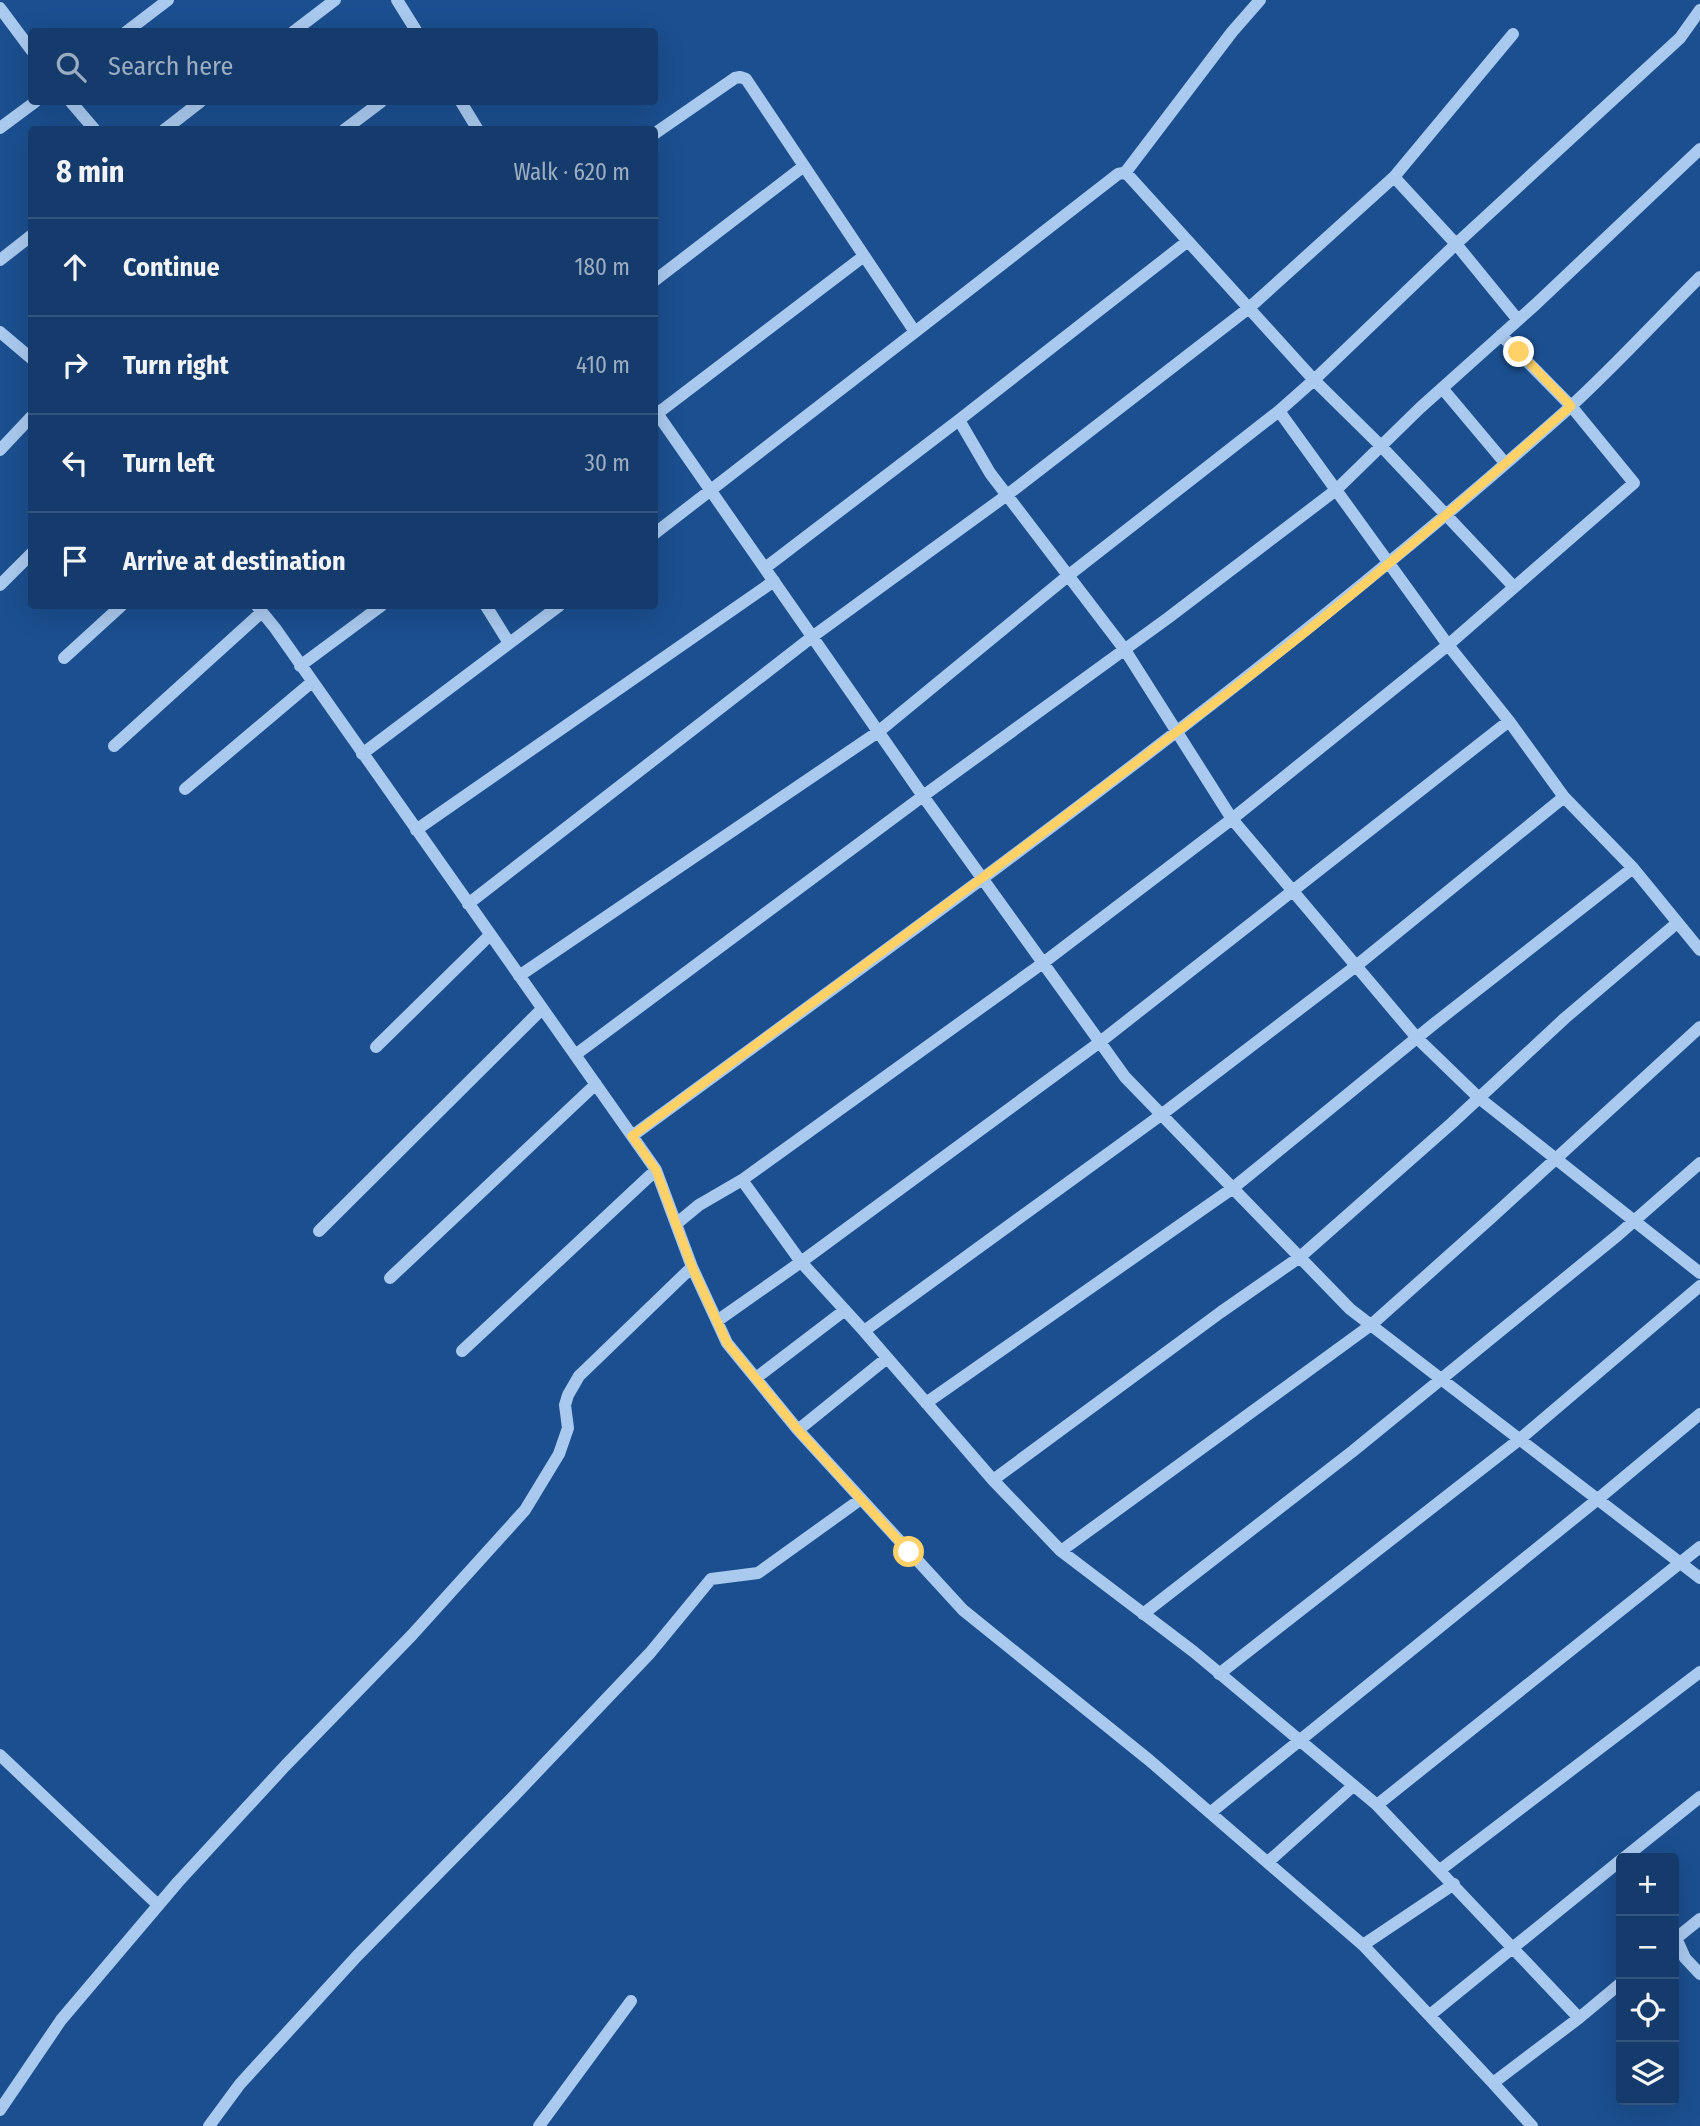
<!DOCTYPE html>
<meta charset="utf-8">
<style>
:root{--surface:#143b6b;--page:#214673;--text:#f1f3f6;--muted:#9dadc1;--line:#33557e}
body{margin:0;font-family:"Fira Sans Condensed",sans-serif;background:var(--page);color:var(--text)}
.controls{position:absolute;right:21px;bottom:21px;display:grid;overflow:hidden;border-radius:7px;box-shadow:0 7px 28px #0002}
.controls button{width:63px;height:63px;display:grid;place-items:center;padding:0;border:0;border-bottom:2px solid var(--line);background:var(--surface);color:var(--text);font:35px sans-serif}
.stop{position:absolute;width:21px;height:21px;margin:-16px;border:5px solid #ffd166;border-radius:50%;background:#fff}
.stop.end{background:#ffd166;border-color:#fff;box-shadow:0 2px 7px #0008}
.list{margin:0;padding:0;list-style:none}
h2{display:flex;justify-content:space-between;align-items:center;height:91px;margin:0;padding:0 28px;font-size:30px}
h2 small{font-size:23px;font-weight:400;color:var(--muted)}
.list li{display:grid;grid-template-columns:46px 1fr auto;gap:21px;align-items:center;box-sizing:border-box;height:98px;padding:0 28px;border-top:2px solid var(--line)}
.list b{display:block;font-size:26px;white-space:nowrap}
.list em{font-size:23px;font-style:normal;color:var(--muted)}
.icon{flex:none;width:38px;height:38px;fill:none;stroke:currentColor;stroke-width:2;stroke-linecap:round;stroke-linejoin:round}
.map{position:relative;flex:none;width:1700px;height:2126px;overflow:hidden}
.search{position:absolute;background:var(--surface);box-shadow:0 7px 28px #0002;left:28px;top:28px;width:630px;height:77px;display:flex;align-items:center;gap:18px;box-sizing:border-box;padding:0 24px;border-radius:7px;color:var(--muted);font-size:26px}
.panel{position:absolute;background:var(--surface);box-shadow:0 7px 28px #0002;left:28px;top:126px;width:630px;height:483px;border-radius:7px}
.map>svg:first-child{display:block}
</style>
<div class="map">
<svg width="1700" height="2126" viewBox="0 0 1700 2126">
<rect width="100%" height="100%" fill="#1b4f8f"/>
<g fill="none" stroke-linecap="round" stroke-linejoin="round">
<path stroke="#a9c9ee" stroke-width="12" d="M 397,0 L 417,32
M 0,8 L 32,51
M 126,32 L 168,0
M 293,32 L 335,0
M 71,102 L 95,130
M 461,102 L 478,130
M 0,128 L 35,102
M 164,130 L 200,102
M 344,130 L 381,102
M 654,134 L 735,78 L 740,77 L 746,79 L 915,332 L 1118,174 L 1123,173 L 1128,175 L 1314,380 L 1279,411 L 1448,645 L 1509,721 L 1564,797 L 1633,868 L 1700,950
M 1125,173 L 1232,32 L 1260,0
M 1394,177 L 1513,34
M 0,260 L 32,235
M 654,281 L 804,166
M 0,332 L 32,359
M 1442,388 L 1505,463
M 654,409 L 923,796 L 1125,1077 L 1350,1309 L 1700,1578
M 654,416 L 864,256
M 959,420 L 990,473 L 1125,650 L 1232,819 L 1417,1038 L 1479,1098 L 1700,1273
M 0,450 L 32,416
M 654,534 L 915,332
M 765,568 L 959,420 L 1188,241
M 0,585 L 32,553
M 1514,587 L 1381,446 L 1314,380 L 1456,244 L 1680,38 L 1700,10
M 257,606 L 275,628 L 656,1170 L 692,1267 L 727,1343 L 798,1430 L 963,1610 L 1149,1760 L 1363,1945 L 1493,2083 L 1579,2018 L 1621,1983
M 486,606 L 509,643
M 64,658 L 121,606
M 300,666 L 381,606
M 114,746 L 262,612
M 362,754 L 559,606
M 185,789 L 312,682
M 416,830 L 774,581
M 468,904 L 812,637 L 1007,495 L 1249,308 L 1394,177 L 1456,244 L 1518,320
M 519,976 L 878,732 L 1069,575 L 1279,411
M 376,1047 L 490,935
M 575,1055 L 923,796 L 1168,618 L 1336,490 L 1420,408 L 1536,304 L 1700,149
M 632,1136 C 951,902 1273,672 1568,409 C 1614,367 1656,321 1700,277
M 742,1180 L 801,1262 L 864,1331 L 993,1480 L 1061,1551 L 1194,1652 L 1377,1805 L 1579,2018
M 676,1224 L 699,1205 L 742,1180 L 1043,963 L 1232,819 L 1448,645 L 1634,483 L 1571,406 L 1501,335
M 319,1231 L 542,1009
M 390,1278 L 596,1084
M 717,1321 L 801,1262 L 1100,1042 L 1509,721
M 864,1331 L 1161,1115 L 1356,966 L 1564,797
M 462,1351 L 656,1170
M 756,1378 L 845,1310
M 926,1403 L 1233,1188 L 1435,1023 L 1633,868
M 798,1430 L 887,1358
M 993,1480 L 1221,1312 L 1300,1257 L 1452,1123 L 1565,1018 L 1677,923
M 1061,1551 L 1371,1325 L 1492,1217 L 1700,1027
M 1143,1614 L 1353,1451 L 1618,1235 L 1700,1163
M 1219,1674 L 1520,1439 L 1700,1286
M 0,1755 L 158,1905
M 1377,1805 L 1700,1547
M 1210,1813 L 1598,1499 L 1700,1414
M 1624,1858 L 1700,1797
M 1268,1862 L 1353,1786
M 1440,1870 L 1700,1672
M 1676,1938 L 1685,1958 L 1700,1974
M 1674,1940 L 1700,1919
M 1363,1945 L 1454,1884
M 1430,2015 L 1621,1860
M 1493,2083 L 1532,2126
M 0,2110 L 61,2020 L 178,1882 L 285,1766 L 412,1635 L 525,1510 L 559,1454 L 568,1428 L 565,1405 L 568,1395 L 579,1376 L 692,1267
M 209,2126 L 240,2084 L 357,1956 L 514,1796 L 650,1653 L 711,1579 L 758,1573 L 861,1499
M 539,2126 L 631,2001"/>
</g>
<g fill="none" stroke-linecap="round" stroke-linejoin="round">
<path stroke="#ffd166" stroke-width="9" d="M 909,1552 L 798,1430 L 727,1343 L 692,1267 L 656,1170 L 632,1136 C 847,977 1063,821 1274,657 C 1376,577 1474,491 1571,406 L 1519,352"/>
</g>
</svg>
<div class="controls">
<button>+</button>
<button>−</button>
<button><svg class="icon" aria-label="locate" viewBox="0 0 24 24"><circle cx="12" cy="12" r="6"/><path d="M12 2v4M12 18v4M2 12h4M18 12h4"/></svg></button>
<button><svg class="icon" aria-label="layers" viewBox="0 0 24 24"><path d="M12 4l9 5-9 5-9-5zM3 14l9 5 9-5"/></svg></button>
</div>
<div class="stop" style="left:909px;top:1552px"></div>
<div class="stop end" style="left:1519px;top:352px"></div>
<div class="search"><svg class="icon" aria-label="search" viewBox="0 0 24 24"><circle cx="10" cy="10" r="6"/><path d="M15 15l6 6"/></svg>Search here</div>
<section class="panel">
<h2>8 min<small>Walk · 620 m</small></h2>
<ul class="list">
<li><svg class="icon" aria-label="ahead" viewBox="0 0 24 24"><path d="M12 20V5M6 11l6-6 6 6"/></svg><div><b>Continue</b></div><em>180 m</em></li>
<li><svg class="icon" aria-label="right" viewBox="0 0 24 24"><path d="M7 20v-9h11M14 6l5 5-5 5"/></svg><div><b>Turn right</b></div><em>410 m</em></li>
<li><svg class="icon" aria-label="left" viewBox="0 0 24 24"><path d="M17 20v-9H6M10 6l-5 5 5 5"/></svg><div><b>Turn left</b></div><em>30 m</em></li>
<li><svg class="icon" aria-label="arrive" viewBox="0 0 24 24"><path d="M6 21V4h12l-3 4 3 4H6"/></svg><div><b>Arrive at destination</b></div></li>
</ul>
</section>
</div>
